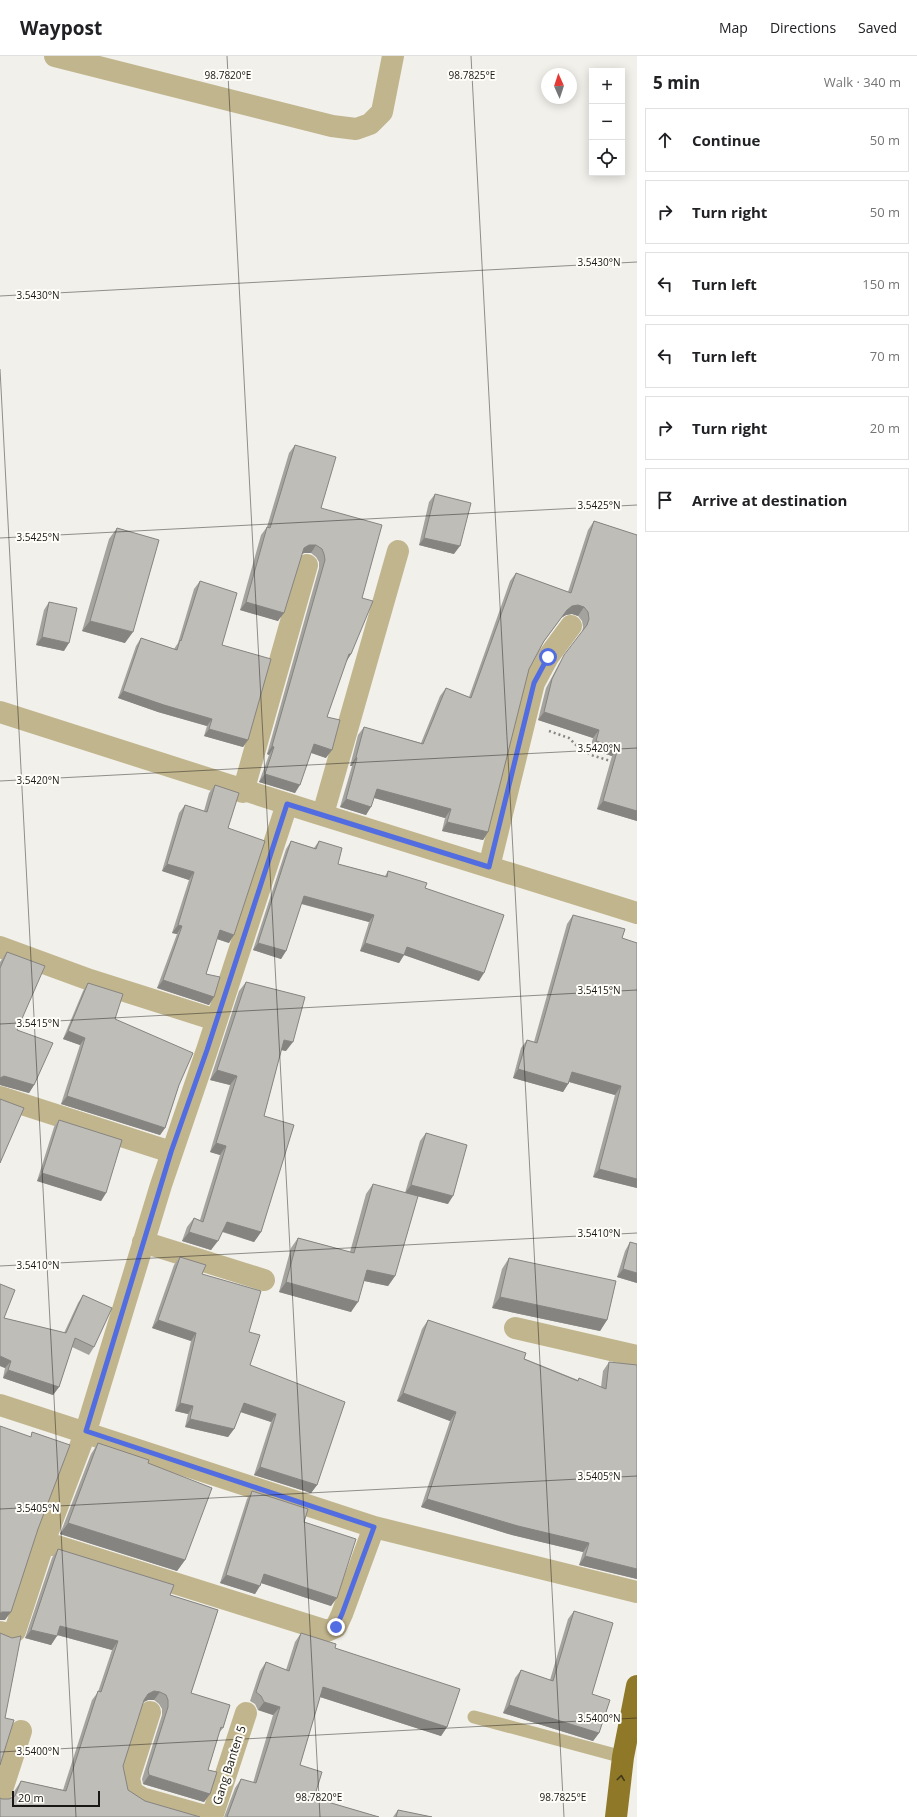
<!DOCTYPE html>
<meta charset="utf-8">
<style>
:root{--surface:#fff;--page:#f6f6f6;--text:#202124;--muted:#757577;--line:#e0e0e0}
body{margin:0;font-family:"Open Sans",sans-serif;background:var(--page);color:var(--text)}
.controls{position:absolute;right:12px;top:12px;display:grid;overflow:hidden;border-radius:0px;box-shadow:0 2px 10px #0003}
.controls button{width:36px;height:36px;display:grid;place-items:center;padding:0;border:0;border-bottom:1px solid var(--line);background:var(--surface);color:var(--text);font:20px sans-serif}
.compass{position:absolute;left:541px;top:12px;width:36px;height:36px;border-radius:50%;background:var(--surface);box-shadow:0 2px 10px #0003;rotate:357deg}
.scale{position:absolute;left:12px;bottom:10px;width:88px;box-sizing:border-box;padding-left:4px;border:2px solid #181715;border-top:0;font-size:11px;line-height:14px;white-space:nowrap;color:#181715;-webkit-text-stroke:3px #fffdf7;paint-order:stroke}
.stop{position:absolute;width:12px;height:12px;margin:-9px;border:3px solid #526ce1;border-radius:50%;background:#fff}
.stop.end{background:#526ce1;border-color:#fff;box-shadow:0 1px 4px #0008}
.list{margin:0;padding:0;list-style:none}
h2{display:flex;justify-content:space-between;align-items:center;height:52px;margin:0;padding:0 16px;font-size:17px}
h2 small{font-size:13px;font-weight:400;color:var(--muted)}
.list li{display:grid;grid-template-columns:26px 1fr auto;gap:12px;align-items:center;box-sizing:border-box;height:64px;margin:0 8px 8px;padding:0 8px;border:1px solid var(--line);border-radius:0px}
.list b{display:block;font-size:15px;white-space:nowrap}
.list em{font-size:13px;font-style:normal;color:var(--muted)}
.icon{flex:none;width:22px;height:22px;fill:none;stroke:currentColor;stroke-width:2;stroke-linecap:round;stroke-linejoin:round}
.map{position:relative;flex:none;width:637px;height:1761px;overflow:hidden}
header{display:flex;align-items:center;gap:24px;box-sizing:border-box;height:56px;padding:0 20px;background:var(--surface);border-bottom:1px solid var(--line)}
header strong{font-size:19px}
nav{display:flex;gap:22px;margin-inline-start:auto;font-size:14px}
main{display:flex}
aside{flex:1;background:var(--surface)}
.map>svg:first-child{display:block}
</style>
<header>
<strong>Waypost</strong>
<nav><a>Map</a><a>Directions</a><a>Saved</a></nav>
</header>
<main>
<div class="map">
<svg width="637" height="1761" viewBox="0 0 637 1761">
<rect width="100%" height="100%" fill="#f1f0ea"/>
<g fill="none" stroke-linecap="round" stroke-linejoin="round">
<path stroke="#888783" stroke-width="2.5" stroke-dasharray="2 3" stroke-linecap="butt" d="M 549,675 L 569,682 L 576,689 L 591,699 L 614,706"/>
<path stroke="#c1b58d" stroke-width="13" d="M 474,1661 L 623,1701"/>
<path stroke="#c1b58d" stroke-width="22" d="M 55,0 L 332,70 L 356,73 L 370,68 L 382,56 L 393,0
M 0,656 C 212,725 424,791 637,857
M 243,736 L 307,509
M 323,758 L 398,495
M 489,811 L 534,627 L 548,601 L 571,570
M 0,891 L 90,924 L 216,964
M 0,1041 L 171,1096
M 143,1186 L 264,1224
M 515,1272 L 637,1300
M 0,1349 L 374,1471 L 637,1536
M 44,1486 L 327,1575 L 336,1571 L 342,1558 L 374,1471
M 0,1576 L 9,1578 L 15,1575 L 44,1486 L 86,1375 L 161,1129 L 207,994 L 287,748
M 150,1656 L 129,1722 L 132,1736 L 142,1742 L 209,1761
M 0,1740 L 21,1675
M 212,1761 L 246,1657"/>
<path stroke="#8f7928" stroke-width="22" d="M 616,1761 L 623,1701 L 637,1630"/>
</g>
<path fill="#a4a39e" d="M 295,389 L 321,452 L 362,542 L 351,598 L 346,606 L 327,661 L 326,702 L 311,697 L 295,737 L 259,726 L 269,699 L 267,698 L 319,512 L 319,506 L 316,501 L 311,497 L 304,497 L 302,498 L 278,565 L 240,554 L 261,479 L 267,471 L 289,397 Z
M 435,438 L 454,498 L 419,489 L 429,446 Z
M 594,465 L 637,479 L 637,765 L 597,753 L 612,700 L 590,693 L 593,682 L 538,664 L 546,632 L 559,608 L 582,576 L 583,571 L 582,565 L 578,560 L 572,558 L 566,559 L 561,562 L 543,587 L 529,613 L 488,776 L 483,784 L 442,775 L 445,762 L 374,742 L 366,759 L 340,751 L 352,710 L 350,710 L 358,679 L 364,671 L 421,687 L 440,640 L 446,632 L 469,641 L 510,525 L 516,517 L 568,536 L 588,474 Z
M 117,472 L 125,587 L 82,575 L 109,483 Z
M 200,525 L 222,589 L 248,684 L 243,691 L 204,680 L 207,670 L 158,656 L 118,642 L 136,590 L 141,582 L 174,593 L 178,587 L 194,533 Z
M 49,546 L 64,595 L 36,589 L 44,554 Z
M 215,729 L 228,772 L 229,887 L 217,883 L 206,918 L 214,941 L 209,949 L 157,932 L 177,878 L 172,877 L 189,824 L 162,815 L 179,757 L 185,749 L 204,755 L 209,737 Z
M 291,785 L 314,792 L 319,785 L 338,808 L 385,820 L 388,815 L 425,832 L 479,925 L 404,899 L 399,907 L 360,895 L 369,866 L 301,848 L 286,895 L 281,903 L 253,894 L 286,793 Z
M 573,859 L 622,882 L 637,887 L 637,1132 L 593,1121 L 615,1039 L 569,1026 L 568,1028 L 563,1036 L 513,1022 L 521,992 L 527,984 L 534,986 L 567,868 Z
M 7,896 L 17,974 L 34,1029 L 29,1037 L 0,1029 L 0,906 Z
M 246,926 L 286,995 L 281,994 L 264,1060 L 261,1176 L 254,1186 L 222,1176 L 211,1194 L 182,1185 L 187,1171 L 194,1162 L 200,1164 L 220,1099 L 210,1096 L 230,1029 L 210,1024 L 239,935 Z
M 88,927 L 115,963 L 179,1029 L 165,1072 L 160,1079 L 61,1048 L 80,989 L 63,983 L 83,935 Z
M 59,1064 L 106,1137 L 101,1145 L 37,1125 L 54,1071 Z
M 426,1077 L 448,1148 L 405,1137 L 420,1085 Z
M 373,1128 L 395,1220 L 388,1230 L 364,1225 L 351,1256 L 279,1236 L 291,1192 L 298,1182 L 350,1196 L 366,1138 Z
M 630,1186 L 637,1227 L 617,1221 L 625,1195 Z
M 180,1201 L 202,1218 L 249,1276 L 250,1309 L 317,1429 L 311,1437 L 254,1419 L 271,1366 L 240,1356 L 234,1373 L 228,1381 L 185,1371 L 188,1358 L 175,1355 L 191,1285 L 152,1272 L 174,1209 Z
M 509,1202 L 607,1264 L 600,1275 L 492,1252 L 502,1213 Z
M 0,1228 L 4,1262 L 64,1277 L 78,1247 L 83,1239 L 94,1291 L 89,1299 L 72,1291 L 59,1331 L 53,1339 L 3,1322 L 5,1312 L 0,1310 Z
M 428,1264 L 578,1324 L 579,1322 L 601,1331 L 603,1315 L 609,1306 L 637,1523 L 579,1509 L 583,1496 L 512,1479 L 421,1451 L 450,1365 L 397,1345 L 422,1273 Z
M 98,1387 L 148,1407 L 185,1504 L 177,1515 L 60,1478 L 91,1398 Z
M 252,1435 L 304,1466 L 331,1550 L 261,1527 L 255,1538 L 220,1527 L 247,1443 Z
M 58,1493 L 174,1529 L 170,1539 L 218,1554 L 191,1637 L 230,1649 L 223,1672 L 219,1677 L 208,1714 L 217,1716 L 210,1738 L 204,1746 L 143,1728 L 142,1723 L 162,1659 L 162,1653 L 159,1648 L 154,1644 L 148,1644 L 143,1646 L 123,1710 L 128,1734 L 145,1745 L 200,1761 L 0,1761 L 0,1742 L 2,1743 L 9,1743 L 12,1742 L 15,1734 L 21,1725 L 63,1734 L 92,1644 L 98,1636 L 112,1594 L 57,1579 L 51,1589 L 25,1582 L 52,1502 Z
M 574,1555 L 592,1638 L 599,1677 L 593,1685 L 503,1657 L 515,1622 L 521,1614 L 550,1624 L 568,1563 Z
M 301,1577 L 335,1592 L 447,1671 L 441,1680 L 320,1641 L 300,1709 L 314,1742 L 379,1761 L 224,1761 L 235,1732 L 241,1723 L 253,1727 L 273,1659 L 258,1654 L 255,1648 L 250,1645 L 260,1615 L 266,1606 L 286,1614 L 295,1586 Z
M 398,1754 L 432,1761 L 393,1761 Z"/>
<path fill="#868481" d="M 424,482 L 460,490 L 454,498 L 419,489 Z
M 309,489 L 316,489 L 311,497 L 304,497 L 298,500 L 304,492 Z
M 246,546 L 284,557 L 278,565 L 240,554 Z
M 578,549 L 584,551 L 578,560 L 572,558 L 566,559 L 561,562 L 567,554 L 572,550 Z
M 90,565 L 133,576 L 125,587 L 82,575 Z
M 42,581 L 69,587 L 64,595 L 36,589 Z
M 349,598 L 351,598 L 346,606 Z
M 123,635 L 212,663 L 207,670 L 158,656 L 118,642 Z
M 544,656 L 599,674 L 593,682 L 538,664 Z
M 209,673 L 248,684 L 243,691 L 204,680 Z
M 596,685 L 618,692 L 612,700 L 590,693 Z
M 314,688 L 332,694 L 326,702 L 309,696 Z
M 272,690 L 274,691 L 269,699 L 267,698 Z
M 356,701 L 357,702 L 352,710 L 350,710 Z
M 265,718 L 300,729 L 295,737 L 259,726 Z
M 377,733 L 451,753 L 445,762 L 371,741 Z
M 346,743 L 371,751 L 366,759 L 340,751 Z
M 603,745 L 637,755 L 637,765 L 597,753 Z
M 447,766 L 488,776 L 483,784 L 442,775 Z
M 167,808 L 194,816 L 189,824 L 162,815 Z
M 304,840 L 374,859 L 369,866 L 299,847 Z
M 178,869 L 182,870 L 177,878 L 172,877 Z
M 220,874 L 234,879 L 229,887 L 214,882 Z
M 258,887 L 286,895 L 281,903 L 253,894 Z
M 365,887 L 407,891 L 484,917 L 479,925 L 404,899 L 399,907 L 360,895 Z
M 163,924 L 214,941 L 209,949 L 157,932 Z
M 68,975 L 85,982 L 80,989 L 63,983 Z
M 284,984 L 293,986 L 286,995 L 277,993 Z
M 518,1013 L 568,1028 L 563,1036 L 513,1022 Z
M 217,1014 L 237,1020 L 230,1029 L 210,1024 Z
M 572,1016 L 621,1030 L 615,1039 L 566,1025 Z
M 4,1020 L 34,1029 L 29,1037 L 0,1029 L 0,1022 Z
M 67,1040 L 165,1072 L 160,1079 L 61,1048 Z
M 216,1087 L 226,1090 L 220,1099 L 210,1096 Z
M 599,1113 L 637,1123 L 637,1132 L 593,1121 Z
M 42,1117 L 106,1137 L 101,1145 L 37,1125 Z
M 411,1129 L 453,1140 L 448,1148 L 405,1137 Z
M 227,1166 L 261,1176 L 254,1186 L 221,1175 Z
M 189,1176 L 218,1185 L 211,1194 L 182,1185 Z
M 623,1213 L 637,1217 L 637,1227 L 617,1221 Z
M 367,1214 L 395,1220 L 388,1230 L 360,1224 Z
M 286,1226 L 358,1246 L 351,1256 L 279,1236 Z
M 500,1241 L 607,1264 L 600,1275 L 492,1252 Z
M 158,1264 L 196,1277 L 191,1285 L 152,1272 Z
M 0,1300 L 11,1305 L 5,1312 L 0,1310 Z
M 8,1314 L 59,1331 L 53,1339 L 3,1322 Z
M 403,1337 L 456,1356 L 450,1365 L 397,1345 Z
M 180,1347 L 193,1350 L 188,1358 L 175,1355 Z
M 244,1347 L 276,1358 L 271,1366 L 238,1355 Z
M 190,1363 L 234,1373 L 228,1381 L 185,1371 Z
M 260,1411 L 317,1429 L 311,1437 L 254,1419 Z
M 427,1443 L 589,1487 L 583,1496 L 512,1479 L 421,1451 Z
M 68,1467 L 185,1504 L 177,1515 L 60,1478 Z
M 585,1500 L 637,1513 L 637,1523 L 579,1509 Z
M 264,1518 L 337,1542 L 331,1550 L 258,1526 Z
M 226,1519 L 260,1530 L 255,1538 L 220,1527 Z
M 2,1556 L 11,1556 L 5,1564 L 0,1564 L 0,1557 Z
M 60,1570 L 118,1585 L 112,1594 L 54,1578 Z
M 31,1574 L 57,1580 L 51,1589 L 25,1582 Z
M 323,1631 L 447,1671 L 441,1680 L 317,1640 Z
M 154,1635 L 160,1636 L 154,1644 L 148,1644 L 142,1647 L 148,1638 Z
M 264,1646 L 280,1651 L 273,1659 L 258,1654 Z
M 509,1649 L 599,1677 L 593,1685 L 503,1657 Z
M 149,1719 L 210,1738 L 204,1746 L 143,1728 Z"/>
<path fill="#bfbdb8" stroke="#868481" d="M 295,389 L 336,401 L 321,452 L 382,469 L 362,542 L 373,545 L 351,598 L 349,598 L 327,661 L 340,664 L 332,694 L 314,688 L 300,729 L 265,718 L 274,691 L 272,690 L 325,504 L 324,498 L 322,493 L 316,489 L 309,489 L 304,492 L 284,557 L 246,546 L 267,471 L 270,472 Z
M 435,438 L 471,447 L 460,490 L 424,482 Z
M 594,465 L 637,479 L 637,755 L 603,745 L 618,692 L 596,685 L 599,674 L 544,656 L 552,623 L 564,599 L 587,569 L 589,563 L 588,556 L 584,551 L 578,549 L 572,550 L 567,554 L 544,585 L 529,613 L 488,776 L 447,766 L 451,753 L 377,733 L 371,751 L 346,743 L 357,702 L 356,701 L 364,671 L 423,688 L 446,632 L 471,642 L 516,517 L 571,537 Z
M 117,472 L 159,484 L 133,576 L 90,565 Z
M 200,525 L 237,537 L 222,589 L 271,603 L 248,684 L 209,673 L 212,663 L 164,649 L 123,635 L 141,582 L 177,594 L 180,584 L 181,585 Z
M 49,546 L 77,552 L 69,587 L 42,581 Z
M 215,729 L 239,737 L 228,772 L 265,785 L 234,879 L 220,874 L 206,918 L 220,921 L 214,941 L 163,924 L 182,870 L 178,869 L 194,816 L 167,808 L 185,749 L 207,756 Z
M 291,785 L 316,793 L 319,785 L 342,792 L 338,808 L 387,821 L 388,815 L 427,827 L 425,832 L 504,859 L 484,917 L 407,891 L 404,899 L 365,887 L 374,859 L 304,840 L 286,895 L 258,887 Z
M 573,859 L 625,873 L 622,882 L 637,887 L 637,1123 L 599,1113 L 621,1030 L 572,1016 L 568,1028 L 518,1013 L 527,984 L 537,987 Z
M 7,896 L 45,910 L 17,974 L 53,987 L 34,1029 L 4,1020 L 0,1022 L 0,912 Z
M 246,926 L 305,941 L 293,986 L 284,984 L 264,1060 L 294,1069 L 261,1176 L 227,1166 L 218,1185 L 189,1176 L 194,1162 L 203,1166 L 226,1090 L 216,1087 L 237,1020 L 217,1014 Z
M 88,927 L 123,938 L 115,963 L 193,997 L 179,1029 L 165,1072 L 67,1040 L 85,982 L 68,975 Z
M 0,1043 L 24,1052 L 0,1107 Z
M 59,1064 L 122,1084 L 106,1137 L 42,1117 Z
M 426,1077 L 467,1089 L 453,1140 L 411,1129 Z
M 373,1128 L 418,1140 L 395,1220 L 367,1214 L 358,1246 L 286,1226 L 298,1182 L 354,1197 Z
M 630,1186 L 637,1188 L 637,1217 L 623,1213 Z
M 180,1201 L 206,1209 L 202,1218 L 261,1235 L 249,1276 L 260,1279 L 250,1309 L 345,1346 L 317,1429 L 260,1411 L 276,1358 L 244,1347 L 234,1373 L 190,1363 L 193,1350 L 180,1347 L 196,1277 L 158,1264 Z
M 509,1202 L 616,1225 L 607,1264 L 500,1241 Z
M 0,1228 L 15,1234 L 4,1262 L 66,1277 L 83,1239 L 112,1252 L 94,1291 L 75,1282 L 59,1331 L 8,1314 L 11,1305 L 0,1300 Z
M 428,1264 L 526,1297 L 524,1303 L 578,1325 L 579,1322 L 606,1333 L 609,1306 L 637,1309 L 637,1513 L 585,1500 L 589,1487 L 518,1470 L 427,1443 L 456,1356 L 403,1337 Z
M 0,1370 L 31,1381 L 32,1376 L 70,1389 L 38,1473 L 11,1556 L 2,1556 L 0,1557 Z
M 98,1387 L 149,1404 L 148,1407 L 212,1432 L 185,1504 L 68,1467 Z
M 252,1435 L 308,1453 L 304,1466 L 356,1483 L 337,1542 L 264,1518 L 260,1530 L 226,1519 Z
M 58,1493 L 174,1529 L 170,1539 L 218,1554 L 191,1637 L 230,1649 L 223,1672 L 221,1671 L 208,1714 L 217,1716 L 210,1738 L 149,1719 L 148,1714 L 168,1651 L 168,1644 L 166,1639 L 160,1636 L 154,1635 L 148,1638 L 144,1644 L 123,1710 L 128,1734 L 145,1745 L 200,1761 L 0,1761 L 0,1742 L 2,1743 L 9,1743 L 15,1740 L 21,1725 L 66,1735 L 98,1635 L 101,1636 L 118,1585 L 60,1570 L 57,1580 L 31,1574 Z
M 574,1555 L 613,1567 L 592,1638 L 610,1644 L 599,1677 L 509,1649 L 521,1614 L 553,1625 Z
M 0,1577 L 12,1582 L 21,1580 L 5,1662 L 14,1664 L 0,1709 Z
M 301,1577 L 336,1588 L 335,1592 L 460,1633 L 447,1671 L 323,1631 L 300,1709 L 322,1716 L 314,1742 L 379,1761 L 227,1761 L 241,1723 L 256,1727 L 280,1651 L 264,1646 L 261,1640 L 256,1636 L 266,1606 L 289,1615 Z
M 398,1754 L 432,1761 L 396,1761 Z"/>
<defs><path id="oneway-chevron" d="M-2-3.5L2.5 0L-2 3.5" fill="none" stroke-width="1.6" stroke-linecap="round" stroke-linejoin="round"/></defs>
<use stroke="#42391c" href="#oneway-chevron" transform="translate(621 1722) rotate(-83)"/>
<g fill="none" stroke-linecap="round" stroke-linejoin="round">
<path stroke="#526ce1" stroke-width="5" d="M 336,1571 L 342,1558 L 374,1471 L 86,1375 L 171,1096 L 207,994 L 287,748 L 489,811 L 534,627 L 548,601"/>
</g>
<path fill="none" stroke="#181715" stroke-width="1" stroke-opacity="0.45" d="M 227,0 L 320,1761M 471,0 L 564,1761M 0,240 L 637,206M 0,313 L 76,1761M 0,482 L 637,449M 0,725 L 637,692M 0,968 L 637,934M 0,1210 L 637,1177M 0,1453 L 637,1420M 0,1696 L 637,1662"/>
<g text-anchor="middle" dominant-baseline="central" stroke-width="4" stroke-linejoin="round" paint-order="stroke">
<g font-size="12" fill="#181715" stroke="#fffdf7">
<text transform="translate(229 1709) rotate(-72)">Gang Banten 5</text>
</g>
</g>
<g font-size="10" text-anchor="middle" fill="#181715" stroke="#fffdf7" stroke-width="4" stroke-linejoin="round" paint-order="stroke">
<text x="228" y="23">98.7820°E</text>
<text x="472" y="23">98.7825°E</text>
<text x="599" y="210">3.5430°N</text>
<text x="38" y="243">3.5430°N</text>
<text x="599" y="453">3.5425°N</text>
<text x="38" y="485">3.5425°N</text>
<text x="599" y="696">3.5420°N</text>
<text x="38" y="728">3.5420°N</text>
<text x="599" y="938">3.5415°N</text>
<text x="38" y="971">3.5415°N</text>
<text x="599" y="1181">3.5410°N</text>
<text x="38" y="1213">3.5410°N</text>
<text x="599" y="1424">3.5405°N</text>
<text x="38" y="1456">3.5405°N</text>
<text x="599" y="1666">3.5400°N</text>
<text x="38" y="1699">3.5400°N</text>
<text x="319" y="1745">98.7820°E</text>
<text x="563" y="1745">98.7825°E</text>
</g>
</svg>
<div class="controls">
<button>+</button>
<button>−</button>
<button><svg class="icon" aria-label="locate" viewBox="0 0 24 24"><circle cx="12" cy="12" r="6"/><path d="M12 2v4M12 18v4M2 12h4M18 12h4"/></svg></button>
</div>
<svg class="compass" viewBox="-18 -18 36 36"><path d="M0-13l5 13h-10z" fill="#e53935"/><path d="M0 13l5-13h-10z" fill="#757577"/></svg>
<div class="scale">20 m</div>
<div class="stop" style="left:548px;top:601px"></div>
<div class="stop end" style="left:336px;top:1571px"></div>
</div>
<aside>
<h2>5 min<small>Walk · 340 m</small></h2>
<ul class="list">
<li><svg class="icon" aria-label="ahead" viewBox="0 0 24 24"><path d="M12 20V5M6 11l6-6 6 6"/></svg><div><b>Continue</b></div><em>50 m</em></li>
<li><svg class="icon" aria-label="right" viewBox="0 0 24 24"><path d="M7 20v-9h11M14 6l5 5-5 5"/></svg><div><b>Turn right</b></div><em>50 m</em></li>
<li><svg class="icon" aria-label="left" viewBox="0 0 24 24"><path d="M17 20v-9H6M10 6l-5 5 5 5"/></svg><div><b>Turn left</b></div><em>150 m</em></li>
<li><svg class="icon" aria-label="left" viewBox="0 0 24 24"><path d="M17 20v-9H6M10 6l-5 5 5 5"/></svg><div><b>Turn left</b></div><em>70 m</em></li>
<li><svg class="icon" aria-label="right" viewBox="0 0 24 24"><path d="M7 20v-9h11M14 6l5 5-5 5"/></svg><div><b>Turn right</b></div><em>20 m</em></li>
<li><svg class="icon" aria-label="arrive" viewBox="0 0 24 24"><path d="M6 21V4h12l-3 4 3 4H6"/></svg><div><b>Arrive at destination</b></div></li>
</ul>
</aside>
</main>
